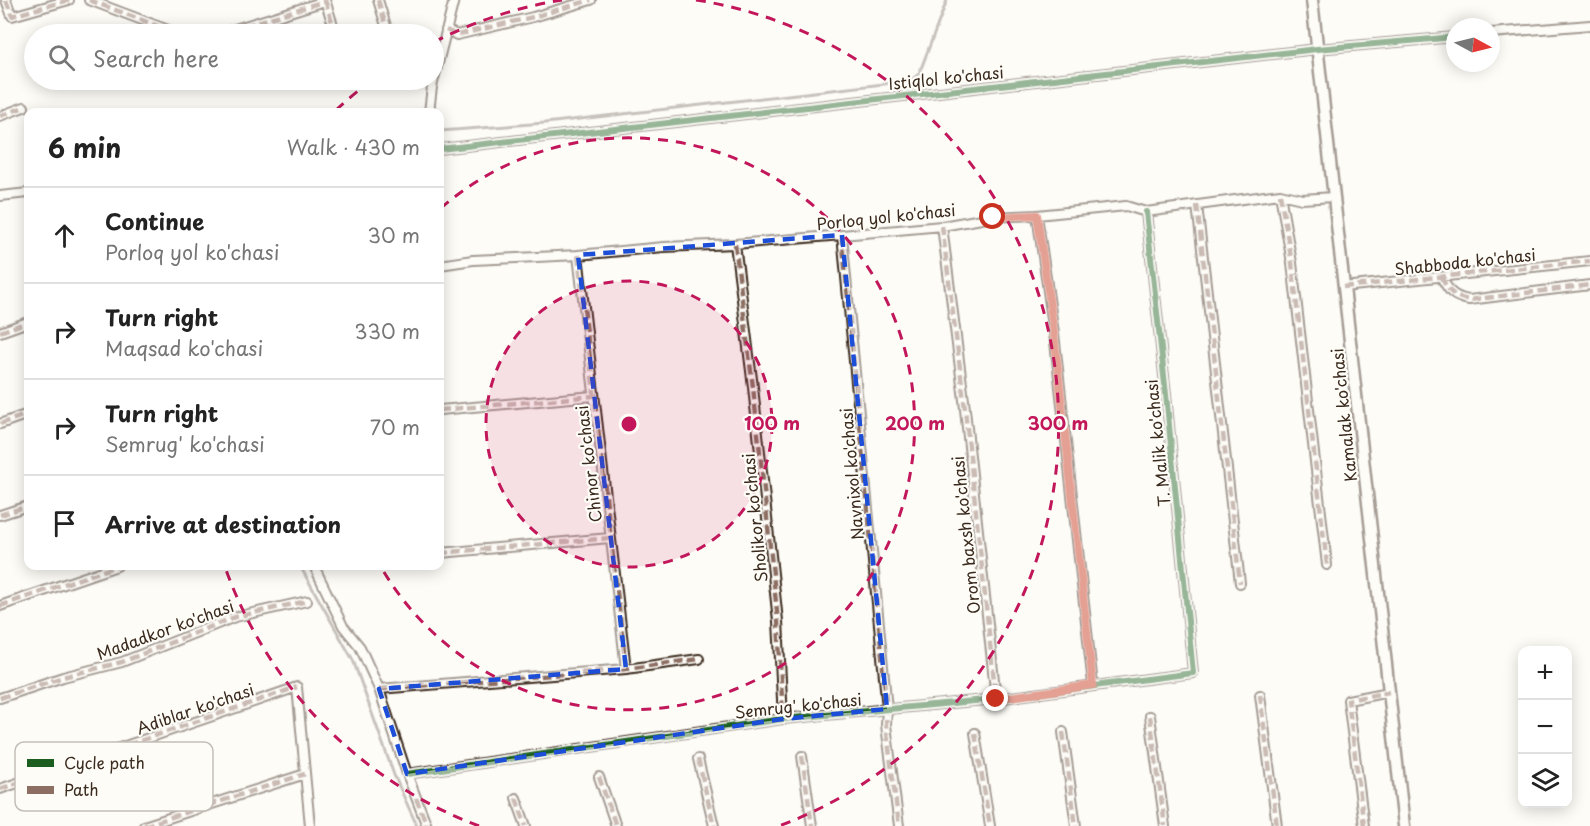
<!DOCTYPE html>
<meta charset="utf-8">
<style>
:root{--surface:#fff;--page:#f6f6f6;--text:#222;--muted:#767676;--line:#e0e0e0}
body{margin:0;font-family:"Playpen Sans",sans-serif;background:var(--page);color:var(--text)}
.controls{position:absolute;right:18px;bottom:18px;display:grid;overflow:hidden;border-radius:12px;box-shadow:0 3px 15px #0003}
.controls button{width:54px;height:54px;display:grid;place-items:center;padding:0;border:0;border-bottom:2px solid var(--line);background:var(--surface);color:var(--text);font:30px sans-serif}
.compass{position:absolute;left:1446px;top:18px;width:54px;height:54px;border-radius:50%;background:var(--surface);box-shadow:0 3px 15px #0003;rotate:97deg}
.stop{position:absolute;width:18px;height:18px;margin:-14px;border:4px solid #c8321e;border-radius:50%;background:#fff}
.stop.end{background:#c8321e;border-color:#fff;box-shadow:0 2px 6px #0008}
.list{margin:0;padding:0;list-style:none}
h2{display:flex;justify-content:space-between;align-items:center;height:78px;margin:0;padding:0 24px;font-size:26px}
h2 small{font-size:20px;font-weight:400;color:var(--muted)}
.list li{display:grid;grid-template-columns:39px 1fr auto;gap:18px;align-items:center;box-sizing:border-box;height:96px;padding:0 24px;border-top:2px solid var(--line)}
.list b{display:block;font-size:22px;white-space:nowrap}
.list p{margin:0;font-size:20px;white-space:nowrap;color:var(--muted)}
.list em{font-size:20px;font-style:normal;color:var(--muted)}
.icon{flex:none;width:33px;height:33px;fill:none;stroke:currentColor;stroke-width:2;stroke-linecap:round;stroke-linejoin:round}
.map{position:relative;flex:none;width:1590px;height:826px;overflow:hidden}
.search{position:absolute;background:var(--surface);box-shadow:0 3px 15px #0003;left:24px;top:24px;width:420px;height:66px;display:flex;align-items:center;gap:15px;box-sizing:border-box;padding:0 21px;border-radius:33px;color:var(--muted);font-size:22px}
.panel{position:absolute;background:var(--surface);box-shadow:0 3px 15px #0003;left:24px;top:108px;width:420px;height:462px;border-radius:12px}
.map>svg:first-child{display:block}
</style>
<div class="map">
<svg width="1590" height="826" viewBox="0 0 1590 826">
<rect width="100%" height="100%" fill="#fdfcf7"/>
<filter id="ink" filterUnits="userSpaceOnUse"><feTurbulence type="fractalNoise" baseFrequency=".0167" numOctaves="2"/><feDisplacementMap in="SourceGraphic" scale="12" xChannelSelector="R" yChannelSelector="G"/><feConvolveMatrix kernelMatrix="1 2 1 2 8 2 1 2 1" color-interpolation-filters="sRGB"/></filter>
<g filter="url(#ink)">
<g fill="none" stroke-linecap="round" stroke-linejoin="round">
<path stroke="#887d74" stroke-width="3" d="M 440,131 L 545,123 L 910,81 L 919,74 L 947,0
M 300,566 L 353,660 L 394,775 L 417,826"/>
<g stroke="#3b2a1e" stroke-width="12">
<path id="street" d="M 6,0 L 12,16 L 69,0
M 89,0 L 179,34
M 378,0 L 387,29
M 446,30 L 457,35 L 533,17 L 591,0
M 1491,33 L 1590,25
M 219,34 L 325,1
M 315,34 L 334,28 L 325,0
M 175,80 L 178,80
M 429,112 L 432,87 L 454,0
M 0,116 L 24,107
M 440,149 L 1317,49 L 1455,37
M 1280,194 L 1292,263 L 1327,565
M 0,196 L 28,193
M 1197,205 L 1240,583
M 1037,215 L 1054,333 L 1093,685
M 942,226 L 964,400 L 996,699
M 842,235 L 887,709 L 886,725 L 899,826
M 735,244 L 753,387 L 778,621 L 783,719
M 578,255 L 626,669
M 440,265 L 473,260 L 578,255 L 664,247 L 735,244 L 842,235 L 942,226 L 993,217 L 1037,215 L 1126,206 L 1146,212 L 1280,194 L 1302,199 L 1334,197
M 1441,277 C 1449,291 1452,297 1469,300 L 1590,285
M 1343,287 L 1590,261
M 0,332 L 28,322
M 440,410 L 593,396
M 0,424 L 28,414
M 0,515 L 28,506
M 440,553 L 610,538
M 314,566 L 343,626 L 360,647 L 379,689 L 407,774 L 427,826
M 0,606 L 117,566
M 379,689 L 626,669 L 699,659
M 1260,695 L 1277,826
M 0,698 L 63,677 L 122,662 L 235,617 L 307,601
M 1150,716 L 1165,826
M 1063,732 L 1076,826
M 975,733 L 990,826
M 802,756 L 812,826
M 698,759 L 714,826
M 407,774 L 783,719 L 996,699 L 1193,673 L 1166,394 L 1146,212
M 599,777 L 616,826
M 0,789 L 297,687 L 310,826
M 516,798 L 526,826
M 144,826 L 305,774
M 1364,826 L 1348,700 L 1389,692"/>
</g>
<g stroke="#3b2a1e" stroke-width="15">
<path id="secondary" d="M 1312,0 L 1404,826"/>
</g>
<use href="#street" stroke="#fdfcf7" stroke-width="8"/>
<use href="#secondary" stroke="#fdfcf7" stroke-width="10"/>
<path stroke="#8d6e63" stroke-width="4.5" stroke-dasharray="9 4.5" stroke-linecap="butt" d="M 6,0 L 12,16 L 69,0
M 89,0 L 179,34
M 378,0 L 387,29
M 446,30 L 457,35 L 533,17 L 591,0
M 219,34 L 325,1
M 315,34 L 334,28 L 325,0
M 175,80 L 178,80
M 0,116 L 24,107
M 1280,194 L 1292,263 L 1327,565
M 1197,205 L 1240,583
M 1037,215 L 1054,333 L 1093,685
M 942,226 L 964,400 L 996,699
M 842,235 L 887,709 L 886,725 L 899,826
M 735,244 L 753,387 L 778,621 L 783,719
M 578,255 L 626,669
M 1441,277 C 1449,291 1452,297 1469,300 L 1590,285
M 1343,287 L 1590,261
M 0,332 L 28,322
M 440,410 L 593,396
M 0,424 L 28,414
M 0,515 L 28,506
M 440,553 L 610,538
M 0,606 L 117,566
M 379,689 L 626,669 L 699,659
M 1260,695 L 1277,826
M 0,698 L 63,677 L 122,662 L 235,617 L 307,601
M 1150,716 L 1165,826
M 1063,732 L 1076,826
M 975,733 L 990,826
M 802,756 L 812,826
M 698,759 L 714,826
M 599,777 L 616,826
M 0,789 L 297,687
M 416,798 L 427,826
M 516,798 L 526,826
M 144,826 L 305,774
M 1364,826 L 1348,700 L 1389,692"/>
<g stroke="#fdfcf7" stroke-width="10">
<path id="cycleway" d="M 440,149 L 1317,49 L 1455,37
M 407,774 L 783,719 L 996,699 L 1193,673 L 1166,394 L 1146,212"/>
</g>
<use href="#cycleway" stroke="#1b5e20" stroke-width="6"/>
</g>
</g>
<g fill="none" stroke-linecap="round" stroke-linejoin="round" filter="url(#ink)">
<path stroke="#c8321e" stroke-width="8" d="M 993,217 L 1037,215 L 1054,333 L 1093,685 L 996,699"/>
</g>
<path d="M0 0H1590V826H0ZM 842,235 L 887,709 L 783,719 L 407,774 L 379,689 L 626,669 L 578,255 Z" fill="#fdfcf7" fill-opacity=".55" fill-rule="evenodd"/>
<path fill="none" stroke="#1d4ed8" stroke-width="4.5" stroke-dasharray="12 8" stroke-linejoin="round" d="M 842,235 L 887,709 L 783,719 L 407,774 L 379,689 L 626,669 L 578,255 Z"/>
<circle cx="629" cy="424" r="143" fill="#c2185b" fill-opacity=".12"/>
<g fill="none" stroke="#c2185b" stroke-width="3" stroke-dasharray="10 8">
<circle cx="629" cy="424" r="143"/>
<path d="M441 208A286 286 0 1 1 381 567"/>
<path d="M479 826A429 429 0 0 1 225 567M336 110A429 429 0 0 1 371 81M434 42A429 429 0 0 1 562 0M696 0A429 429 0 0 1 779 826"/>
</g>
<g text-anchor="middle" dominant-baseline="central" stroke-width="4.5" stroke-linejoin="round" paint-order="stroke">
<g font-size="16" fill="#3b2a1e" stroke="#fdfcf7">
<text transform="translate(946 77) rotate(-6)">Istiqlol ko'chasi</text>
<text transform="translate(886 216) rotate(-6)">Porloq yol ko'chasi</text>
<text transform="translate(1465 261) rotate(-6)">Shabboda ko'chasi</text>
<text transform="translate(1343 415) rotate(-96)">Kamalak ko'chasi</text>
<text transform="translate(1157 443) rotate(-96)">T. Malik ko'chasi</text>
<text transform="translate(588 464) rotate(-97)">Chinor ko'chasi</text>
<text transform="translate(851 474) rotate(-95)">Navnixol ko'chasi</text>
<text transform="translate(754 518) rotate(-96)">Sholikor ko'chasi</text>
<text transform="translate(965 535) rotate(-96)">Orom baxsh ko'chasi</text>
<text transform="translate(165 629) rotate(-20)">Madadkor ko'chasi</text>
<text transform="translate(798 705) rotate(-6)">Semrug' ko'chasi</text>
<text transform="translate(195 708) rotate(-19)">Adiblar ko'chasi</text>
</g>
</g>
<rect x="15" y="742" width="198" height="69" rx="9" fill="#fdfcf7" stroke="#c3bdb6" stroke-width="1.5"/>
<rect x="27" y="759" width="27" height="8" fill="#1b5e20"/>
<rect x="27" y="786" width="27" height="8" fill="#8d6e63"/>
<g font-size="16" fill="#3b2a1e">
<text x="64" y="769">Cycle path</text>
<text x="64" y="796">Path</text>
</g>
<circle cx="629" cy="424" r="9" fill="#c2185b" stroke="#fdfcf7" stroke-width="3"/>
<g font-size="18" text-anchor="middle" font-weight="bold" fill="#c2185b" stroke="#fdfcf7" stroke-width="4.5" stroke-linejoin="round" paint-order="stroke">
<text x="772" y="430">100 m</text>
<text x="915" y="430">200 m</text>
<text x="1058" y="430">300 m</text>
</g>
</svg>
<div class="controls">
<button>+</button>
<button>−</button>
<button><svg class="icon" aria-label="layers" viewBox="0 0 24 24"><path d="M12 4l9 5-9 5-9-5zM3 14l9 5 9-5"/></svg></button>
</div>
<svg class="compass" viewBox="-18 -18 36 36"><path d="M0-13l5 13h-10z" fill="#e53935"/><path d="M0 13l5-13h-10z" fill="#767676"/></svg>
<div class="stop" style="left:993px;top:217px"></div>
<div class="stop end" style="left:996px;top:699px"></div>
<div class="search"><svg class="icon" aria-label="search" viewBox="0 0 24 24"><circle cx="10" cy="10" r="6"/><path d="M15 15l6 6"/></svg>Search here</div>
<section class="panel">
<h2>6 min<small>Walk · 430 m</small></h2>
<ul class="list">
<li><svg class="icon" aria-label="ahead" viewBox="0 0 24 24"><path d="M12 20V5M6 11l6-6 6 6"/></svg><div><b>Continue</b><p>Porloq yol ko'chasi</p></div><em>30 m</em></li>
<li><svg class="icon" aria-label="right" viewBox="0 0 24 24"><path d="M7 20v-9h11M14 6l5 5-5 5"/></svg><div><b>Turn right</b><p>Maqsad ko'chasi</p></div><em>330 m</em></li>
<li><svg class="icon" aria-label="right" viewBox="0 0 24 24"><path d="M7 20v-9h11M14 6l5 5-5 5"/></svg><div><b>Turn right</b><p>Semrug' ko'chasi</p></div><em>70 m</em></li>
<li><svg class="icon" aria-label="arrive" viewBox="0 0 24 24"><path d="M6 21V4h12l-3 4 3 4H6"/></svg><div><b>Arrive at destination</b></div></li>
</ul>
</section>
</div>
